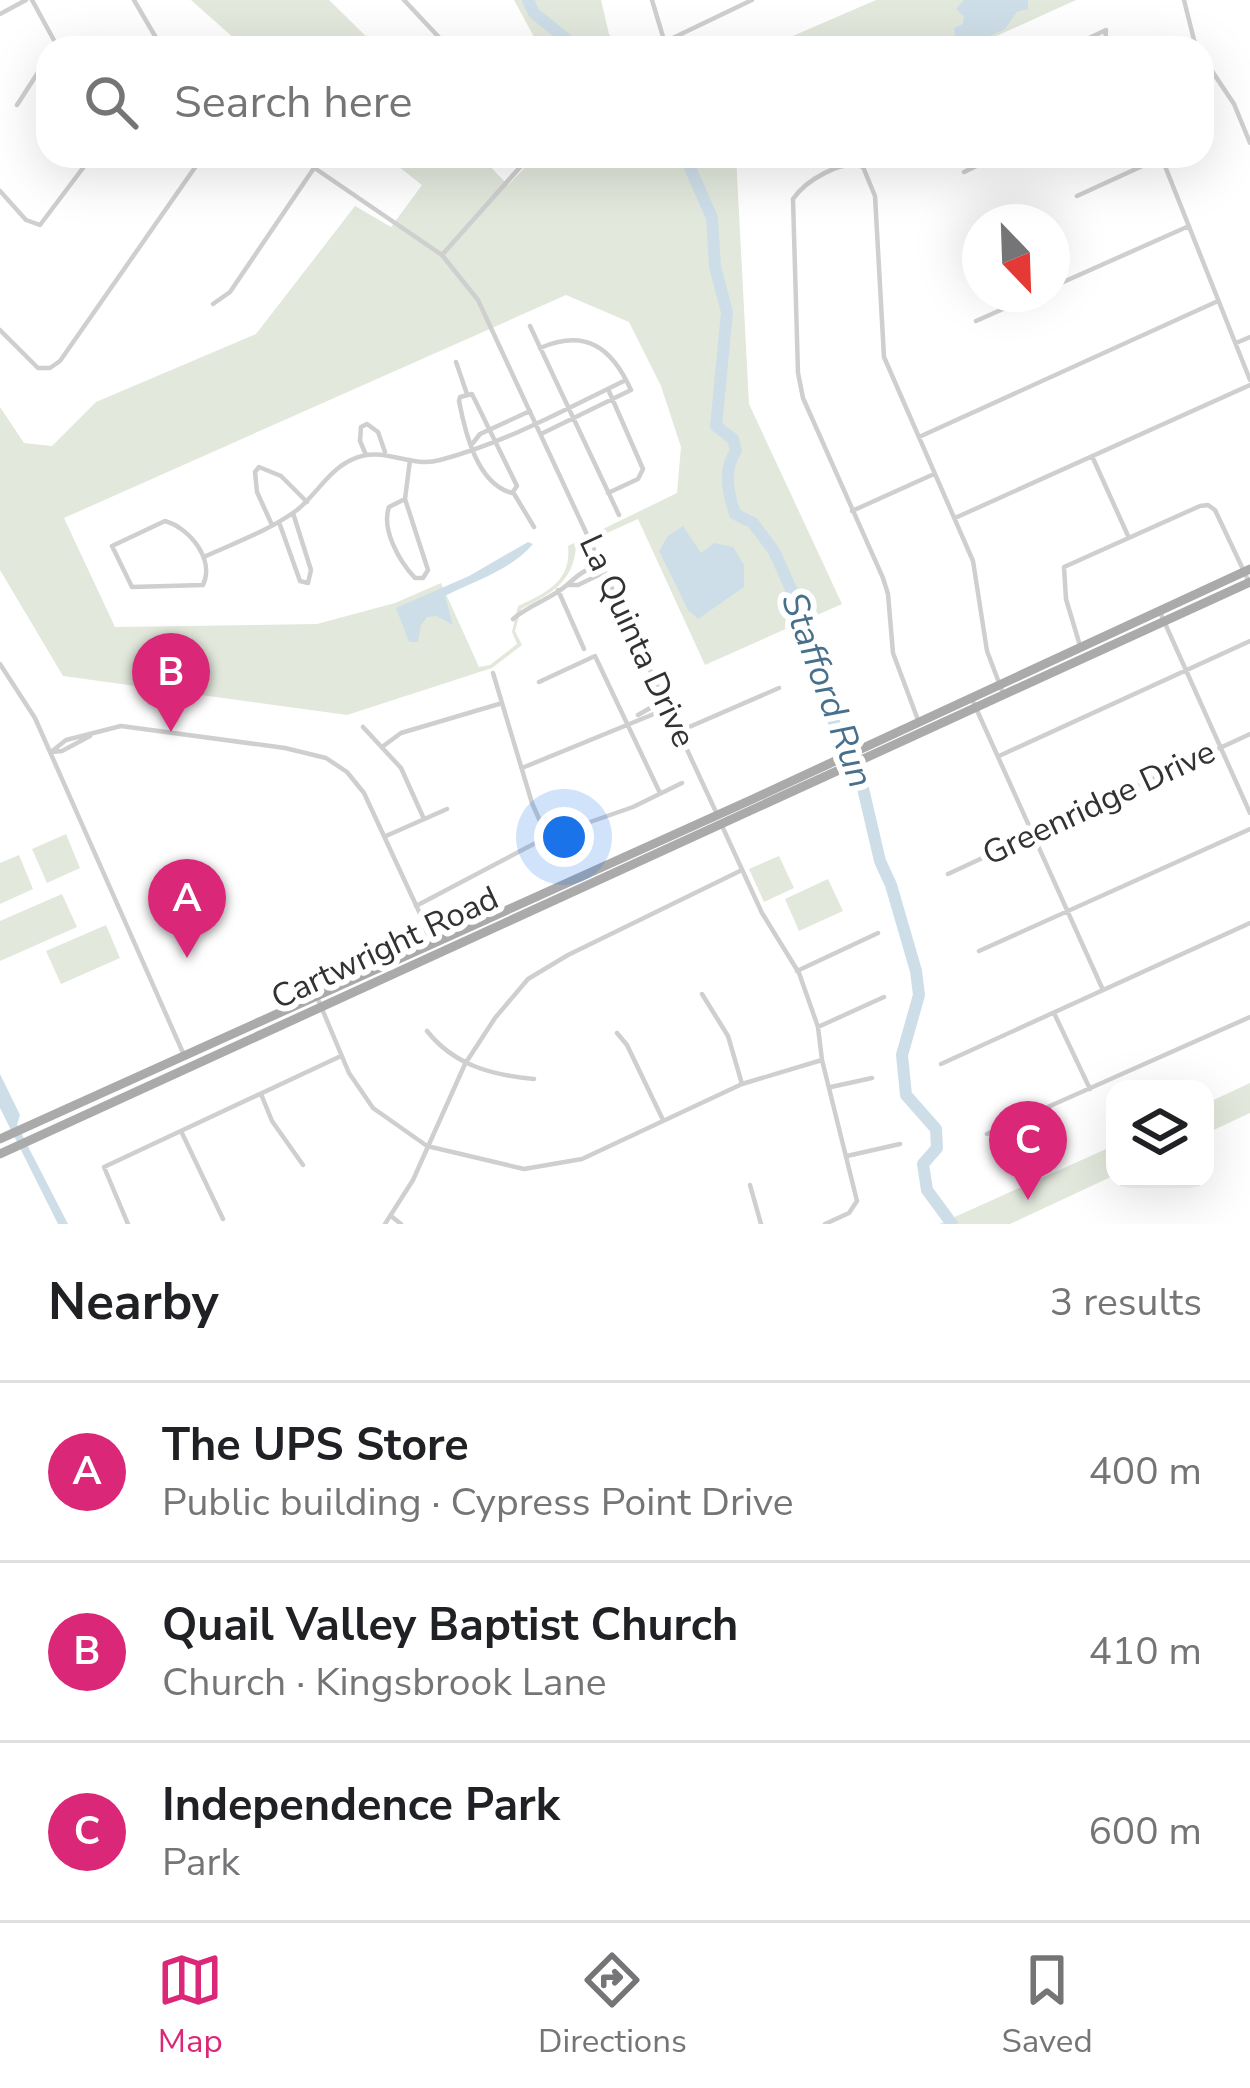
<!DOCTYPE html>
<meta charset="utf-8">
<style>
:root{--surface:#fff;--page:#f2f2f2;--text:#202124;--muted:#757577;--line:#e0e0e0;--accent:#db2777}
body{margin:0;font-family:"Nunito Sans",sans-serif;background:var(--page);color:var(--text)}
.controls{position:absolute;right:36px;bottom:36px;display:grid;overflow:hidden;border-radius:24px;box-shadow:0 12px 48px #0002}
.controls button{width:108px;height:108px;display:grid;place-items:center;padding:0;border:0;border-bottom:3px solid var(--line);background:var(--surface);color:var(--text);font:60px sans-serif}
.compass{position:absolute;left:962px;top:204px;width:108px;height:108px;border-radius:50%;background:var(--surface);box-shadow:0 12px 48px #0002;rotate:157deg}
.you{position:absolute;left:564px;top:837px;width:42px;height:42px;margin:-30px;border:9px solid #fff;border-radius:50%;background:#1a73e8;box-shadow:0 0 0 18px #1a73e833}
.badge{display:grid;place-items:center;width:78px;height:78px;border-radius:50%;background:var(--accent);color:#fff;font-size:39px;font-weight:700}
.pin{position:absolute;translate:-50% -99px;filter:drop-shadow(0 3px 6px #0008)}
.pin::after{content:'';position:absolute;top:63px;width:42px;height:36px;background:inherit;clip-path:polygon(0 0,100% 0,50% 100%)}
.list{margin:0;padding:0;list-style:none}
h2{display:flex;justify-content:space-between;align-items:center;height:156px;margin:0;padding:0 48px;font-size:51px}
h2 small{font-size:39px;font-weight:400;color:var(--muted)}
.list li{display:grid;grid-template-columns:78px 1fr auto;gap:36px;align-items:center;box-sizing:border-box;height:180px;padding:0 48px;border-top:3px solid var(--line)}
.list b{display:block;font-size:45px;white-space:nowrap}
.list p{margin:0;font-size:39px;white-space:nowrap;color:var(--muted)}
.list em{font-size:39px;font-style:normal;color:var(--muted)}
.icon{flex:none;width:66px;height:66px;fill:none;stroke:currentColor;stroke-width:2;stroke-linecap:round;stroke-linejoin:round}
.map{position:relative;flex:none;width:1250px;height:1224px;overflow:hidden}
.search{position:absolute;background:var(--surface);box-shadow:0 12px 48px #0002;left:36px;right:36px;top:36px;height:132px;display:flex;align-items:center;gap:30px;box-sizing:border-box;padding:0 42px;border-radius:36px;color:var(--muted);font-size:45px}
.sheet{height:696px;background:var(--surface)}
nav{display:flex;justify-content:space-around;align-items:center;box-sizing:border-box;height:168px;border-top:3px solid var(--line);background:var(--surface);font-size:33px;color:var(--muted)}
nav a{display:grid;justify-items:center;gap:6px}
nav .on{color:var(--accent)}
.map>svg:first-child{display:block}
</style>
<div class="map">
<svg width="1250" height="1224" viewBox="0 0 1250 1224">
<rect width="100%" height="100%" fill="#fff"/>
<path fill="#e2e8dc" fill-rule="evenodd" d="M 191,0 L 329,0 L 378,48 L 245,48 Z
M 514,0 L 601,0 L 609,34 L 619,47 L 634,42 L 640,48 L 540,48 Z
M 876,0 L 1076,0 L 970,48 L 765,48 Z
M 385,156 L 480,156 L 508,185 L 536,156 L 736,156 L 749,404 L 842,604 L 705,665 L 638,519 L 576,547 C 573,583 550,594 521,609 L 515,631 L 522,645 L 492,668 L 347,715 L 63,676 L 0,570 L 0,407 L 24,443 L 52,446 L 96,402 L 256,334 L 355,206 L 391,227 L 422,185 ZM 566,295 L 629,322 L 661,386 L 681,447 L 677,493 L 568,546 C 572,581 546,593 518,606 L 512,632 L 517,644 L 490,665 L 479,667 L 441,583 L 395,603 L 317,624 L 115,627 L 64,518 Z
M 66,834 L 80,868 L 47,883 L 32,849 Z
M 19,855 L 33,889 L 0,904 L 0,863 Z
M 779,856 L 794,888 L 764,902 L 749,869 Z
M 828,879 L 843,911 L 799,931 L 785,899 Z
M 62,894 L 77,927 L 0,961 L 0,921 Z
M 106,925 L 120,958 L 61,984 L 46,951 Z
M 1250,1083 L 1250,1113 L 1205,1134 L 1205,1104 Z
M 1115,1145 L 1115,1175 L 1010,1224 L 939,1224 Z"/>
<path fill="#cedee8" d="M 964,0 L 1028,0 L 1028,9 L 1017,12 L 1005,29 L 964,48 L 956,40 L 954,28 L 963,24 L 964,17 L 956,9 Z
M 683,526 L 701,553 L 714,543 L 733,547 L 744,565 L 744,587 L 698,619 L 688,610 L 659,551 L 668,536 Z
M 528,542 L 533,544 C 511,570 475,581 445,596 L 453,625 L 436,616 L 427,617 L 421,625 L 418,642 L 409,642 L 396,608 L 469,576 Z
M 0,1074 L 20,1115 L 17,1125 L 68,1224 L 58,1224 L 0,1108 Z"/>
<g fill="none" stroke-linecap="round" stroke-linejoin="round">
<path stroke="#cedee8" stroke-width="12" d="M 528,0 L 534,13 L 577,48
M 685,156 L 712,218 L 715,267 L 727,312 L 716,426 L 733,439 L 736,451 C 723,469 728,493 735,514 L 753,523 L 774,551 L 824,663 L 829,711 L 862,784 L 880,861 L 891,885 L 916,971 L 919,995 L 902,1055 L 906,1095 L 936,1129 L 937,1148 L 923,1164 L 927,1190 L 952,1224"/>
<path stroke="#cfcfcf" stroke-width="4.5" d="M 32,0 L 56,44 L 54,48
M 134,0 L 162,48
M 404,0 L 449,48
M 652,0 L 664,40
M 1184,0 L 1196,48
M 0,14 L 26,0
M 502,48 L 507,43
M 652,48 L 752,0
M 1068,48 L 1106,30 L 1105,48
M 1202,56 L 1234,104 L 1250,143
M 17,105 L 48,57
M 297,156 L 442,255 L 478,300 L 716,812
M 1161,156 L 1250,380
M 964,172 L 997,156
M 0,191 L 26,220 L 40,225 L 92,156
M 1077,196 L 1162,157
M 442,255 L 530,156
M 1052,287 L 1189,226
M 213,304 L 230,292 L 314,168
M 976,321 L 1037,294
M 530,326 L 619,515
M 0,330 L 38,368 L 50,368 L 60,361 L 203,156
M 1236,343 L 1250,337
M 540,348 C 586,328 612,348 631,390 L 543,433
M 456,362 L 467,394
M 608,389 L 643,469 L 638,479 L 608,493
M 472,394 L 517,486 L 512,493 C 477,484 465,432 459,401 L 460,397 Z
M 919,437 L 1218,301
M 473,443 L 480,434 L 530,411
M 366,455 L 360,441 L 361,427 L 367,424 L 378,432 L 385,452
M 1092,456 L 1129,538
M 513,492 L 534,527
M 405,499 L 389,507 C 381,529 399,561 415,578 L 423,578 L 428,570 L 405,499 L 410,460
M 852,511 L 934,474
M 955,518 L 1250,385
M 165,521 C 190,528 215,560 203,585 L 132,587 L 112,546 Z
M 272,525 L 257,492 L 255,472 L 259,467 L 281,476 L 307,502
M 280,525 L 300,581 L 308,583 L 311,570 L 293,513
M 206,556 C 237,542 270,530 297,510 C 316,495 328,471 351,460 C 383,444 409,469 440,460 C 505,443 566,409 626,380
M 567,585 L 578,585 L 605,572
M 558,590 L 584,649
M 1159,610 L 1250,813
M 513,619 C 529,605 551,599 567,585 C 579,574 585,570 601,563
M 1081,649 L 1066,599 L 1064,567 L 1200,506 L 1208,505 L 1215,510 L 1249,582
M 0,664 L 35,718 L 184,1055
M 493,673 L 532,803 L 547,837
M 539,682 L 595,656 L 660,793
M 971,697 L 1103,990
M 638,715 L 664,700
M 918,720 L 893,653 L 888,594 L 883,578 L 803,398 L 798,373 L 793,199 C 805,181 843,158 863,167 L 875,196 L 884,357 L 973,561 L 987,651 L 1004,696
M 363,727 L 401,768 L 424,819
M 680,731 L 779,688
M 382,747 L 401,733 L 499,704
M 51,752 L 66,740 L 121,726 L 285,748 L 326,758 L 347,772 L 364,793 L 422,918 L 427,921 L 434,936 L 432,942
M 52,752 L 62,751 L 90,736
M 999,756 L 1250,641
M 522,768 L 666,709
M 723,828 L 762,913 L 799,973 L 818,1027 L 822,1060 L 857,1201 L 849,1213 L 825,1224
M 386,836 L 447,809
M 948,874 L 1250,734
M 416,906 L 547,837 L 633,807 L 682,783
M 422,918 L 430,941
M 979,951 L 1250,829
M 797,971 L 878,933
M 702,994 L 728,1036 L 742,1084
M 317,997 L 349,1073 L 373,1108 L 427,1146 L 524,1169 L 582,1159 L 742,1084 L 822,1060
M 1054,1013 L 1090,1089
M 818,1027 L 884,997
M 427,1031 C 454,1065 491,1075 534,1079
M 617,1033 L 627,1045 L 663,1120
M 941,1064 L 1250,923
M 831,1087 L 872,1078
M 261,1094 L 272,1121 L 303,1165
M 181,1131 L 223,1219
M 987,1134 L 1250,1017
M 847,1156 L 900,1144
M 750,1185 L 761,1224
M 391,1216 L 401,1224
M 128,1224 L 104,1167 L 341,1056
M 385,1224 L 413,1180 L 465,1064 L 495,1018 L 528,979 L 568,955 L 742,870"/>
<path stroke="#aaa" stroke-width="9" d="M 0,1139 L 753,799 L 1250,569
M 0,1154 L 1250,582"/>
</g>
<g text-anchor="middle" dominant-baseline="central" stroke-width="12" stroke-linejoin="round" paint-order="stroke">
<g font-size="33" fill="#323232" stroke="#fff">
<text transform="translate(637 641) rotate(65)">La Quinta Drive</text>
<text transform="translate(1099 803) rotate(-25)">Greenridge Drive</text>
<text transform="translate(385 948) rotate(-25)">Cartwright Road</text>
</g>
<g font-size="36" font-style="italic" fill="#48708c" stroke="#fff">
<text transform="translate(827 690) rotate(70)">Stafford Run</text>
</g>
</g>
</svg>
<div class="controls">
<button><svg class="icon" aria-label="layers" viewBox="0 0 24 24"><path d="M12 4l9 5-9 5-9-5zM3 14l9 5 9-5"/></svg></button>
</div>
<svg class="compass" viewBox="-18 -18 36 36"><path d="M0-13l5 13h-10z" fill="#e53935"/><path d="M0 13l5-13h-10z" fill="#757577"/></svg>
<div class="you"></div>
<div class="pin badge" style="left:187px;top:958px">A</div>
<div class="pin badge" style="left:171px;top:732px">B</div>
<div class="pin badge" style="left:1028px;top:1200px">C</div>
<div class="search"><svg class="icon" aria-label="search" viewBox="0 0 24 24"><circle cx="10" cy="10" r="6"/><path d="M15 15l6 6"/></svg>Search here</div>
</div>
<section class="sheet">
<h2>Nearby<small>3 results</small></h2>
<ul class="list">
<li><span class="badge">A</span><div><b>The UPS Store</b><p>Public building · Cypress Point Drive</p></div><em>400 m</em></li>
<li><span class="badge">B</span><div><b>Quail Valley Baptist Church</b><p>Church · Kingsbrook Lane</p></div><em>410 m</em></li>
<li><span class="badge">C</span><div><b>Independence Park</b><p>Park</p></div><em>600 m</em></li>
</ul>
</section>
<nav>
<a class="on"><svg class="icon" aria-label="map" viewBox="0 0 24 24"><path d="M3 6l6-2 6 2 6-2v14l-6 2-6-2-6 2zM9 4v14M15 6v14"/></svg>Map</a>
<a><svg class="icon" aria-label="directions" viewBox="0 0 24 24"><path d="M12 3l9 9-9 9-9-9zM9 14v-3h6M13 9l2 2-2 2"/></svg>Directions</a>
<a><svg class="icon" aria-label="saved" viewBox="0 0 24 24"><path d="M7 4h10v16l-5-4-5 4z"/></svg>Saved</a>
</nav>
